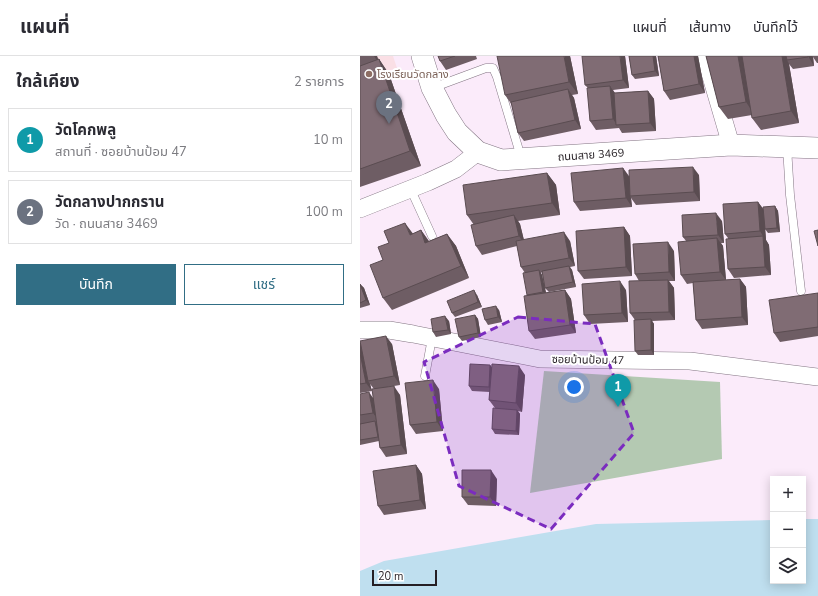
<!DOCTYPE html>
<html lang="th">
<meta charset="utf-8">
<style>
:root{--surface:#fff;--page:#f7f7f7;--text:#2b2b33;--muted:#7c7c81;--line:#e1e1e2;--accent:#316e85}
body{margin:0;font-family:"Nunito Sans","Noto Sans Thai",sans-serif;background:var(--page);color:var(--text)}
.controls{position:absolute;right:12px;bottom:12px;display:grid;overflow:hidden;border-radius:0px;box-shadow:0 2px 10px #0003}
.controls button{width:36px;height:36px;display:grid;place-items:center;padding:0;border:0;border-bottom:1px solid var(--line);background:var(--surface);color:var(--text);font:20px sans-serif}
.scale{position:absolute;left:12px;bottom:10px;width:65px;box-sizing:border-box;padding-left:4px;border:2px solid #251f24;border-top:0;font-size:11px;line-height:14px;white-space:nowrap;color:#251f24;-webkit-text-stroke:3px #fff;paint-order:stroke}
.you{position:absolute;left:214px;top:331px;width:14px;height:14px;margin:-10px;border:3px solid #fff;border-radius:50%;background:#1a73e8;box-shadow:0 0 0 6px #1a73e833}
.badge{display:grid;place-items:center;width:26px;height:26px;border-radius:50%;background:var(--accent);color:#fff;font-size:13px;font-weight:700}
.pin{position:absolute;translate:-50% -33px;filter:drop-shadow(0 1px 2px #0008)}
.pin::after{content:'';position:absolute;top:21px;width:14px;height:12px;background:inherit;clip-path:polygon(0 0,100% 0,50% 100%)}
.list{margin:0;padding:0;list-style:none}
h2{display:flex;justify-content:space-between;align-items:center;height:52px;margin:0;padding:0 16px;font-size:17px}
h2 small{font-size:13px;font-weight:400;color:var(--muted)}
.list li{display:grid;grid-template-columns:26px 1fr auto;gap:12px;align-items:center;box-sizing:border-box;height:64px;margin:0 8px 8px;padding:0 8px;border:1px solid var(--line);border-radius:0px}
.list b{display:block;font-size:15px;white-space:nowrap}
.list p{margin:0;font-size:13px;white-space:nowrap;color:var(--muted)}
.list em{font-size:13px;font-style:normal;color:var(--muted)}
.actions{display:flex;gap:8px;padding:12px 16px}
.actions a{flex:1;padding:9px 0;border:1px solid var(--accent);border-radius:0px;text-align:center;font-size:14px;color:var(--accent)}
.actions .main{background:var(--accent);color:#fff}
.icon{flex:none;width:22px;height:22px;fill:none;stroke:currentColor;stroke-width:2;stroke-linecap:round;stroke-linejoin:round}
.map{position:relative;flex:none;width:458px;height:540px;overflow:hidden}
header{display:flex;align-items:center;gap:24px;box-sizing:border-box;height:56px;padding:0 20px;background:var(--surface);border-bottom:1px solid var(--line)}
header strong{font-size:19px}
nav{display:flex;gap:22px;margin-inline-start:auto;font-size:14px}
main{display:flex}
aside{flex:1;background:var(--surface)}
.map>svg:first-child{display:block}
</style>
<header>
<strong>แผนที่</strong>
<nav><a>แผนที่</a><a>เส้นทาง</a><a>บันทึกไว้</a></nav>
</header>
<main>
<aside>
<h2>ใกล้เคียง<small>2 รายการ</small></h2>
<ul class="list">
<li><span class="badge" style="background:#0f9aa8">1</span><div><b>วัดโคกพลู</b><p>สถานที่ · ซอยบ้านป้อม 47</p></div><em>10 m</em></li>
<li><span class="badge" style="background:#6b7280">2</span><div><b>วัดกลางปากกราน</b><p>วัด · ถนนสาย 3469</p></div><em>100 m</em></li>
</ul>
<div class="actions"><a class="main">บันทึก</a><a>แชร์</a></div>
</aside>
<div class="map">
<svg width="458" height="540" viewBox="0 0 458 540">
<rect width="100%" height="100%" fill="#fbebfa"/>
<path fill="#fadfe5" d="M 0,0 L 33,0 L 37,12 L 0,24 Z"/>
<path fill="#b4c9b2" d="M 184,315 L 360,326 L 362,403 L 170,437 Z"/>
<path fill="#bfdfef" d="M 443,463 L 458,463 L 458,540 L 0,540 L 0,515 L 24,505 L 236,468 L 413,464 L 413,525 L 443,525 Z"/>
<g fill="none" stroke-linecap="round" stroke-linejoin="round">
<g stroke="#837583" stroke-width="9">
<path id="service" d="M 72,32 L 126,12 L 133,12 L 137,21 L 161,101
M 427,91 L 430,139 L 441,235
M 51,134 L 72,180
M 65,320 L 72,282"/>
</g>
<g stroke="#837583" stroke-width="18">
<path id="minor" d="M 345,0 L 371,89
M 0,153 L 68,126 L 96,113 L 118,96
M 0,274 L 29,274 L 53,278 L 180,303 L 330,305 L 458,321"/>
</g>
<g stroke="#837583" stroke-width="22">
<path id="tertiary" d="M 62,0 L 72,32 L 86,59 L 97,76 L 118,96 L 141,104 L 371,89 L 458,92"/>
</g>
<use href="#service" stroke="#fff" stroke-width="8"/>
<use href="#minor" stroke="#fff" stroke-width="17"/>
<use href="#tertiary" stroke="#fff" stroke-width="21"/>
</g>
<path fill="#6e5d64" d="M 0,0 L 17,0 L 18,4 L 19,3 L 29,18 L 61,110 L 0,131 Z
M 78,0 L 116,0 L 117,3 L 86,14 L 80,5 Z
M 210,0 L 218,38 L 212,39 L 214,42 L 221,73 L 164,85 L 158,77 L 152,49 L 145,39 Z
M 265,0 L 269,32 L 253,34 L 255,37 L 288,35 L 294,43 L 296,75 L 262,77 L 259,72 L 236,74 L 230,65 L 228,32 L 225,29 Z
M 269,0 L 296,0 L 299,20 L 275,23 L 272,19 Z
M 298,0 L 338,0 L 345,37 L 310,44 L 304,35 Z
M 346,0 L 458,0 L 458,7 L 457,7 L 453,1 L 454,10 L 433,13 L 429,8 L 439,67 L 401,74 L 392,62 L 392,59 L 368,63 L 359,51 Z
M 263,112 L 269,120 L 339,119 L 340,145 L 276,149 L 271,142 L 272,151 L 220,155 L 214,146 Z
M 187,117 L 196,129 L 200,159 L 158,165 L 160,168 L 164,184 L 210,185 L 215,210 L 210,211 L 212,214 L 216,231 L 189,236 L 185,232 L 182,216 L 181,217 L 182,219 L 186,237 L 205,234 L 211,243 L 216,277 L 175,283 L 169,275 L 168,240 L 165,217 L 161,211 L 157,190 L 122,199 L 116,190 L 114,169 L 107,159 Z
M 398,146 L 403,153 L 415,150 L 418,155 L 420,176 L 408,177 L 405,173 L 406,184 L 409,189 L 411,219 L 374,222 L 368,213 L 368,182 L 365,178 Z
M 362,165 L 364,187 L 361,187 L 363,190 L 366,224 L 380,223 L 386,231 L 388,269 L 342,273 L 336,264 L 333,227 L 327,228 L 321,219 L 326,185 L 323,181 Z
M 264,171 L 270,180 L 272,220 L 224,223 L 218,215 Z
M 61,174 L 69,185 L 87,178 L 96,190 L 109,222 L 32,254 L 23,242 L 23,204 L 53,178 Z
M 314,195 L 315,225 L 309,225 L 314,232 L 315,264 L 292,265 L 294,268 L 294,299 L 278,299 L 275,295 L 275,264 L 270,257 L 279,225 L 275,218 Z
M 0,228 L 4,232 L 10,249 L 0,252 Z
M 266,234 L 268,266 L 230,268 L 224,259 Z
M 458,237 L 458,280 L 420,286 L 414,277 Z
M 117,239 L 122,251 L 95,261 L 92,257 Z
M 139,254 L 142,266 L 128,269 L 125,264 Z
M 115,259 L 118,263 L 121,281 L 102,285 L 99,281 Z
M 89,265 L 91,278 L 76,281 L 73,276 Z
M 0,286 L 1,287 L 32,288 L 40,329 L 28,331 L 40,339 L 47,398 L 26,401 L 20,392 L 19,385 L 0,389 L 0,338 L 14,342 L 14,333 L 10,328 L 12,335 L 0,337 Z
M 130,309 L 132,312 L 165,319 L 162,356 L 158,355 L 160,358 L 159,379 L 135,378 L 132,373 L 135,352 L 129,344 L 130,336 L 112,335 L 109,330 Z
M 79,333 L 83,375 L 56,378 L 50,369 Z
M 56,409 L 62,418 L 66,453 L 24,459 L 18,450 Z
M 137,423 L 136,450 L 108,449 L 102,441 Z"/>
<path fill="#5a4c51" d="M 14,0 L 17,0 L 20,9 Z
M 204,0 L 210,0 L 218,38 L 209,26 Z
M 260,0 L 265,0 L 269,32 L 263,24 Z
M 293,0 L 296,0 L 299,20 L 295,15 Z
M 334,0 L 338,0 L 345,37 L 339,28 Z
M 378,0 L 384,0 L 394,58 L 386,46 Z
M 422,0 L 428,0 L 427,4 L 429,8 L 439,67 L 431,55 Z
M 448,0 L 452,0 L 453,1 L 454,10 Z
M 19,3 L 29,18 L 61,110 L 50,95 Z
M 250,30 L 256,39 L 257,69 L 253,63 Z
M 208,33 L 214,42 L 221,73 L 215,64 Z
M 288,35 L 294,43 L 296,75 L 290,67 Z
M 333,111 L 339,119 L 340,145 L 334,136 Z
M 263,112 L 269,121 L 270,140 L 271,142 L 272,151 L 266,142 Z
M 187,117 L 196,129 L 200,159 L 192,147 Z
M 398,146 L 404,154 L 406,184 L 409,189 L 411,219 L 405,211 L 403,180 L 400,175 Z
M 415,150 L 418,155 L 420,176 L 417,172 Z
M 356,157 L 362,165 L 364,187 L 358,179 Z
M 154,159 L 160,168 L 165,189 L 159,180 Z
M 45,167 L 54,179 L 50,179 Z
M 264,171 L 270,180 L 272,220 L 266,211 Z
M 61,174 L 69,186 L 65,187 Z
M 204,176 L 210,185 L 215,210 L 209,202 Z
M 87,178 L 96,190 L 109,222 L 101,210 Z
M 357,182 L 363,190 L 366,224 L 360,216 Z
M 308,186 L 314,195 L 315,225 L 309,216 Z
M 209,210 L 212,214 L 216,231 L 213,226 Z
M 179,214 L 182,219 L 187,241 L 183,236 Z
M 380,223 L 386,231 L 388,269 L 382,261 Z
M 308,224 L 314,232 L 315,264 L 309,256 Z
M 260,225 L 266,234 L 268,266 L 262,257 Z
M 0,228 L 4,232 L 10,249 L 6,244 Z
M 114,234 L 117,239 L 122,251 L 118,246 Z
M 205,234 L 211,243 L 216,277 L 210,269 Z
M 136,250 L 139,254 L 142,266 L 138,261 Z
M 115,259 L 118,263 L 121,281 L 118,277 Z
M 85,260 L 89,265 L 91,278 L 88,274 Z
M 291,263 L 294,268 L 294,299 L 291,294 Z
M 26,280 L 32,288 L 40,329 L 34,320 Z
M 0,286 L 3,291 L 8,325 L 10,328 L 12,335 L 6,327 L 0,297 Z
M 130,309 L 133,313 L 132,336 L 129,331 Z
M 159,310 L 165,319 L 162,356 L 156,347 Z
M 73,324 L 79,333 L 83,375 L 77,366 Z
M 34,330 L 40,339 L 47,398 L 41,389 Z
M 9,336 L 15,345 L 19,365 L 13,357 Z
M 157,354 L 160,358 L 159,379 L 156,375 Z
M 15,365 L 18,370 L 21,385 L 18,381 Z
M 56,409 L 62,418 L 66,453 L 60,444 Z
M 131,414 L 137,423 L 136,450 L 130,441 Z"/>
<path fill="#806c74" stroke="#5a4c51" d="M 78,0 L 95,0 L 80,5 Z
M 137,0 L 204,0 L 209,26 L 145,39 Z
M 222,0 L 260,0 L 263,24 L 225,29 Z
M 269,0 L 293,0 L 295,15 L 272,19 Z
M 298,0 L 334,0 L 339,28 L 304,35 Z
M 346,0 L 378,0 L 386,46 L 359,51 Z
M 382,0 L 422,0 L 431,55 L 392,62 Z
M 426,0 L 448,0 L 448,1 L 427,4 Z
M 19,3 L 50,95 L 0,113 L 0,10 Z
M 250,30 L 253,63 L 230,65 L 227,32 Z
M 208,33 L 215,64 L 158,77 L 151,46 Z
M 288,35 L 290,67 L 256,69 L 254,37 Z
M 333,111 L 334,136 L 270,140 L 269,114 Z
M 263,112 L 266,142 L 214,146 L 211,117 Z
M 187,117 L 192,147 L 107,159 L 103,129 Z
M 398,146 L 400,175 L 365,178 L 363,148 Z
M 415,150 L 417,172 L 405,173 L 403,151 Z
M 356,157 L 358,179 L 323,181 L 322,159 Z
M 154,159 L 159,180 L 116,190 L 111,169 Z
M 45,167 L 50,179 L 61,174 L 65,187 L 87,178 L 101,210 L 23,242 L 10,209 L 23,204 L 18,191 L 29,187 L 24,175 Z
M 264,171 L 266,211 L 218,215 L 216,175 Z
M 458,174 L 458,190 L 454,175 Z
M 204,176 L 209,202 L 161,211 L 156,185 Z
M 403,180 L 405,211 L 368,213 L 366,183 Z
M 357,182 L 360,216 L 321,219 L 318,186 Z
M 308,186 L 309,216 L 275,218 L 273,188 Z
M 209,210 L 213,226 L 185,232 L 182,215 Z
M 179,214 L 183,236 L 167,239 L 163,217 Z
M 380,223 L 382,261 L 336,264 L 333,226 Z
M 308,224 L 309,256 L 270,257 L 269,225 Z
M 260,225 L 262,257 L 224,259 L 222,228 Z
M 0,228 L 6,244 L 0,247 Z
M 114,234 L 118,246 L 92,257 L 87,245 Z
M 205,234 L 210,269 L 169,275 L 164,240 Z
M 458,237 L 458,271 L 414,277 L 409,244 Z
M 136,250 L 138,261 L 125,264 L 122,253 Z
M 115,259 L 118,277 L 99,281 L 95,263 Z
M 85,260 L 88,274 L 73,276 L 71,263 Z
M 291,263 L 291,294 L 275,295 L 274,264 Z
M 26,280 L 34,320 L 8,325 L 0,285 Z
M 0,297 L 6,327 L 0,328 Z
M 110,308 L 130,309 L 129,331 L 109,330 Z
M 132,308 L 159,310 L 156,347 L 129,344 Z
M 73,324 L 77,366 L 50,369 L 45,327 Z
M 34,330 L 41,389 L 20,392 L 12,333 Z
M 9,336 L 13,357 L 0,359 L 0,338 Z
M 133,352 L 157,354 L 156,375 L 132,373 Z
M 15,365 L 18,381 L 0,384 L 0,368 Z
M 56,409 L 60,444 L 18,450 L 13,415 Z
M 102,414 L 131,414 L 130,441 L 102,441 Z"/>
<path fill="#7b2cbf" fill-opacity="0.2" stroke="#7b2cbf" stroke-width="3" stroke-dasharray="8 5" stroke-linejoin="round" d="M 158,261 L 235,268 L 274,377 L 191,473 L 99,430 L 64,306 Z"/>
<circle fill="#8d6e63" stroke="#fff" stroke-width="1.5" cx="9" cy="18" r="4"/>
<g text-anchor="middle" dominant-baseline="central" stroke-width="4" stroke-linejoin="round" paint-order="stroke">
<g font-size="11" fill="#785e54" stroke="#fff" text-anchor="start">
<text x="17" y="18">โรงเรียนวัดกลาง</text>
</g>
<g font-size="11" fill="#251f24" stroke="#fff">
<text transform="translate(231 99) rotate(-4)">ถนนสาย 3469</text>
<text transform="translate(228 304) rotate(1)">ซอยบ้านป้อม 47</text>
</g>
</g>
</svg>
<div class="controls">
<button>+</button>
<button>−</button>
<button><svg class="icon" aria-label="layers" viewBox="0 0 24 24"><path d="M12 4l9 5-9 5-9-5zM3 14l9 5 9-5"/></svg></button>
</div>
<div class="scale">20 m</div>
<div class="you"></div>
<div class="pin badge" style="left:258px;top:351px;background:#0f9aa8">1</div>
<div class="pin badge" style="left:29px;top:68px;background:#6b7280">2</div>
</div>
</main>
